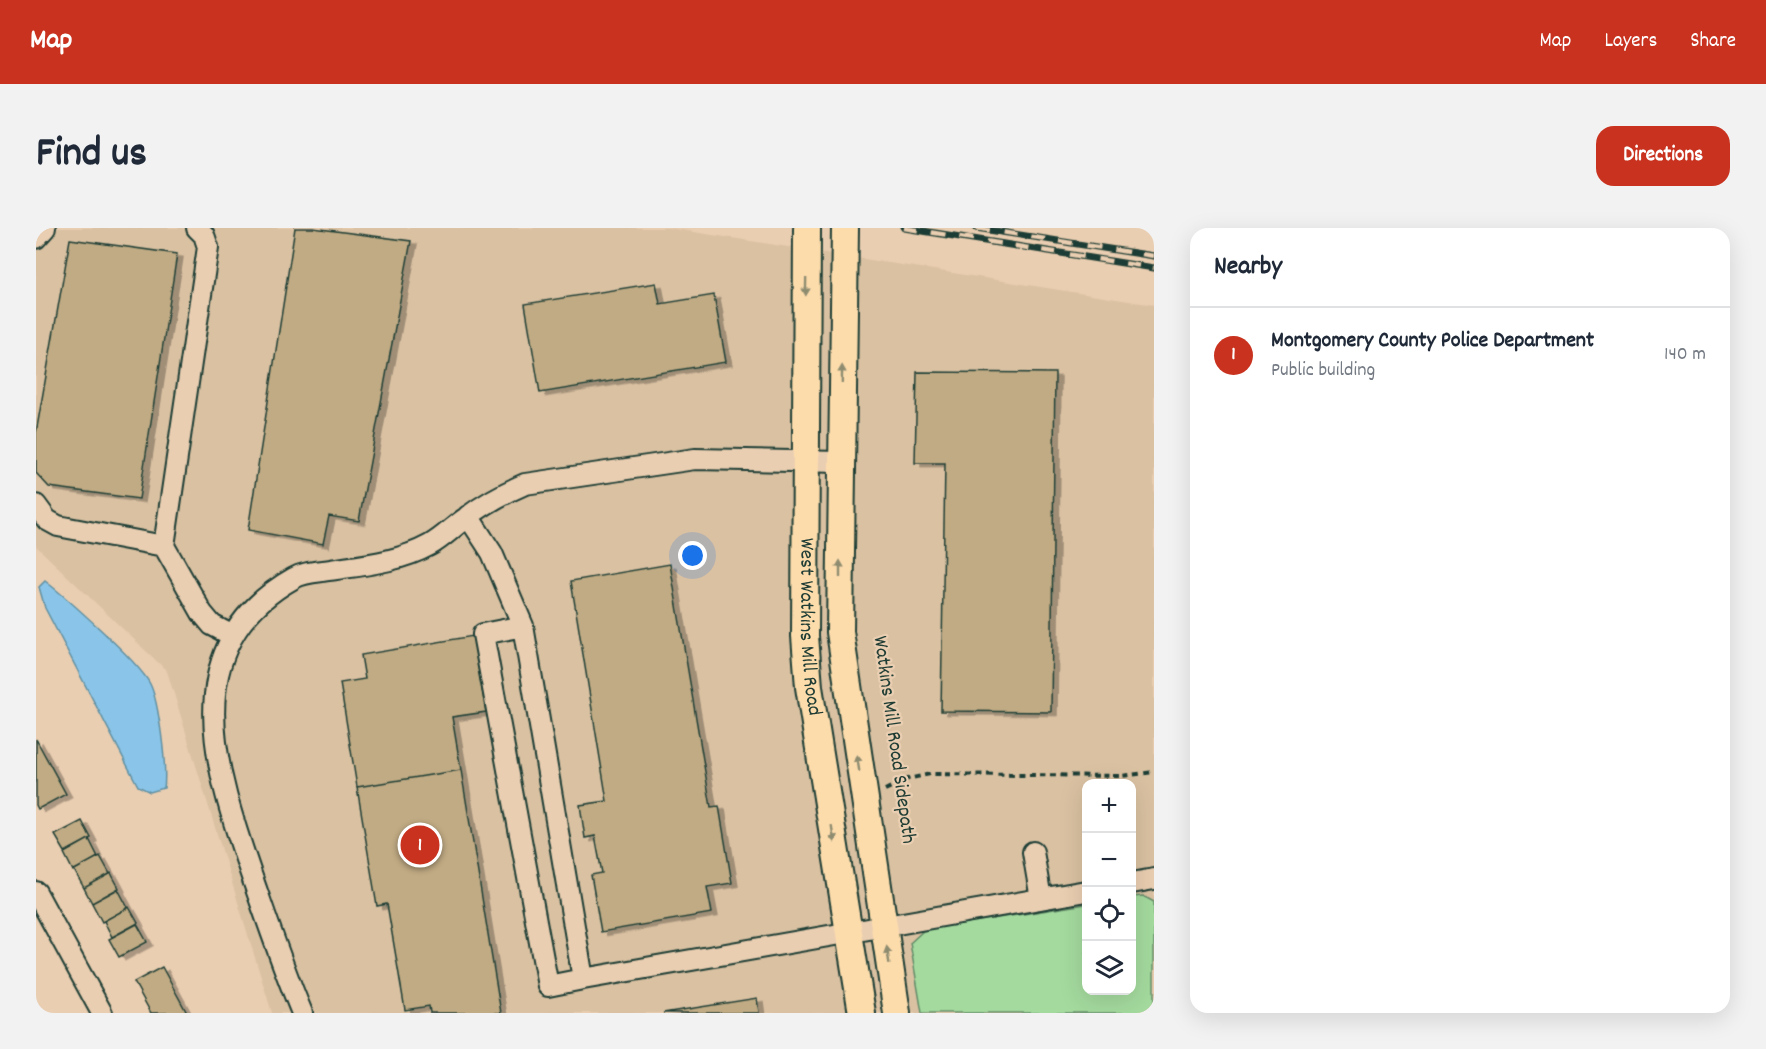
<!DOCTYPE html>
<meta charset="utf-8">
<style>
:root{--surface:#fff;--page:#f2f2f3;--text:#1f2937;--muted:#747a83;--line:#e0e1e3;--accent:#c8321e}
body{margin:0;font-family:Dekko,sans-serif;background:var(--page);color:var(--text)}
.controls{position:absolute;right:18px;bottom:18px;display:grid;overflow:hidden;border-radius:12px;box-shadow:0 6px 24px #0002}
.controls button{width:54px;height:54px;display:grid;place-items:center;padding:0;border:0;border-bottom:2px solid var(--line);background:var(--surface);color:var(--text);font:30px sans-serif}
.you{position:absolute;left:657px;top:328px;width:21px;height:21px;margin:-15px;border:4px solid #fff;border-radius:50%;background:#1a73e8;box-shadow:0 0 0 9px #1a73e833}
.badge{display:grid;place-items:center;width:39px;height:39px;border-radius:50%;background:var(--accent);color:#fff;font-size:20px;font-weight:700}
.pin{position:absolute;translate:-50% -50%;border:3px solid #fff;box-shadow:0 2px 6px #0006}
.list{margin:0;padding:0;list-style:none}
h2{display:flex;justify-content:space-between;align-items:center;height:78px;margin:0;padding:0 24px;font-size:26px}
h2 small{font-size:20px;font-weight:400;color:var(--muted)}
.list li{display:grid;grid-template-columns:39px 1fr auto;gap:18px;align-items:center;box-sizing:border-box;height:96px;padding:0 24px;border-top:2px solid var(--line)}
.list b{display:block;font-size:22px;white-space:nowrap}
.list p{margin:0;font-size:20px;white-space:nowrap;color:var(--muted)}
.list em{font-size:20px;font-style:normal;color:var(--muted)}
.icon{flex:none;width:33px;height:33px;fill:none;stroke:currentColor;stroke-width:2;stroke-linecap:round;stroke-linejoin:round}
.map{position:relative;flex:none;width:1118px;height:785px;overflow:hidden;border-radius:18px}
header{display:flex;align-items:center;gap:36px;box-sizing:border-box;height:84px;padding:0 30px;background:var(--accent);color:#fff}
header strong{font-size:28px}
nav{display:flex;gap:33px;margin-inline-start:auto;font-size:21px}
.intro{display:flex;align-items:center;justify-content:space-between;box-sizing:border-box;height:144px;padding:0 36px}
h1{margin:0;font-size:42px}
.button{padding:15px 27px;border-radius:18px;background:var(--accent);color:#fff;font-size:21px;font-weight:700}
main{display:flex;gap:36px;padding:0 36px}
aside{flex:1;background:var(--surface);border-radius:18px;box-shadow:0 6px 24px #0002}
.map>svg:first-child{display:block}
</style>
<header>
<strong>Map</strong>
<nav><a>Map</a><a>Layers</a><a>Share</a></nav>
</header>
<div class="intro"><h1>Find us</h1><a class="button">Directions</a></div>
<main>
<div class="map">
<svg width="1118" height="785" viewBox="0 0 1118 785">
<defs>
<filter id="shadow"><feDropShadow dx="6" dy="3.5" stdDeviation="0" flood-color="#0004"/></filter>
</defs>
<rect width="100%" height="100%" fill="#eaceb1"/>
<filter id="ink" filterUnits="userSpaceOnUse"><feTurbulence type="fractalNoise" baseFrequency=".0167" numOctaves="2"/><feDisplacementMap in="SourceGraphic" scale="12" xChannelSelector="R" yChannelSelector="G"/><feConvolveMatrix kernelMatrix="1 2 1 2 8 2 1 2 1" color-interpolation-filters="sRGB"/></filter>
<g filter="url(#ink)">
<path fill="#dac1a2" fill-rule="evenodd" d="M 0,0 L 632,0 L 1118,77 L 1118,785 L 236,785 L 131,443 L 0,318 ZM 1050,556 L 1096,556 L 1096,762 L 1050,762 Z"/>
<path fill="#a4da9e" stroke="#628c69" stroke-width="1.5" d="M 1107,668 L 1118,674 L 1118,785 L 886,785 L 874,715 L 887,703 L 898,700 L 1050,676 L 1050,762 L 1096,762 L 1096,669 Z"/>
<path fill="#8ac5e9" stroke="#5f8fa1" stroke-width="1.5" d="M 9,353 C 30,369 103,434 114,456 C 123,474 131,540 128,560 L 114,564 L 102,558 L 9,380 L 3,359 Z"/>
<path fill="#c1ab84" stroke="#1f3d34" stroke-width="1.5" filter="url(#shadow)" d="M 259,0 L 277,0 L 375,13 L 323,293 L 293,288 L 287,316 L 212,302 Z
M 34,11 L 141,26 L 103,271 L 13,259 L 0,245 L 0,205 Z
M 620,55 L 624,76 L 678,67 L 690,134 L 504,165 L 489,76 Z
M 881,144 L 1019,145 L 1015,484 L 905,483 L 909,235 L 879,235 Z
M 634,336 L 675,579 L 683,578 L 696,655 L 671,659 L 676,685 L 565,704 L 555,647 L 566,645 L 559,608 L 549,610 L 544,577 L 571,573 L 535,353 Z
M 437,408 L 450,484 L 416,489 L 425,542 L 321,559 L 304,455 L 329,451 L 325,427 Z
M 0,511 L 30,566 L 2,581 L 0,577 Z
M 425,542 L 465,785 L 394,785 L 393,778 L 369,782 L 351,676 L 341,678 L 321,559 Z
M 46,593 L 55,610 L 29,624 L 19,607 Z
M 53,611 L 62,629 L 37,643 L 28,625 Z
M 64,628 L 74,646 L 48,660 L 38,642 Z
M 75,645 L 83,660 L 56,675 L 48,660 Z
M 82,661 L 92,680 L 66,694 L 56,675 Z
M 93,679 L 102,695 L 76,709 L 68,693 Z
M 101,696 L 111,714 L 83,729 L 73,711 Z
M 126,739 L 151,785 L 115,785 L 98,754 Z
M 721,770 L 723,785 L 627,785 Z"/>
<g fill="none" stroke-linecap="round" stroke-linejoin="round">
<g stroke="#1f3d34" stroke-width="24">
<path id="minor" d="M 161,0 L 168,7 L 172,19 L 128,318 L 166,385 L 176,397 L 197,408
M 0,10 L 9,0
M 0,277 L 11,292 L 22,298 L 128,318
M 432,288 L 456,325 L 487,398 L 547,751 L 1050,663
M 487,398 L 447,406 L 512,758 L 547,751
M 997,624 L 1005,671
M 1096,655 L 1118,651
M 0,664 L 66,785
M 266,785 C 247,740 232,695 216,649 C 180,544 137,418 258,350 C 268,344 282,344 294,342 C 327,337 363,334 394,317 C 407,310 418,298 430,290 C 448,276 468,265 489,256 L 659,231 L 805,234"/>
</g>
<g stroke="#1f3d34" stroke-width="30">
<g id="major">
<path id="s1" d="M 771,0 L 769,408 L 773,459 L 826,785"/>
<path d="M 809,0 L 804,404 L 861,785"/>
</g>
</g>
<path stroke="#1f3d34" stroke-width="4" stroke-dasharray="6 4.5" stroke-linecap="butt" d="M 849,562 L 872,551 L 894,546 L 1085,548 L 1118,544"/>
<use href="#minor" stroke="#eaceb1" stroke-width="20"/>
<use href="#major" stroke="#fddcac" stroke-width="26"/>
<g stroke="#1f3d34" stroke-width="7">
<path id="rail" d="M 868,0 L 1118,40
M 940,0 L 1118,28"/>
</g>
<use href="#rail" stroke="#eaceb1" stroke-width="4.5" stroke-dasharray="14" stroke-linecap="butt"/>
</g>
<defs><path id="oneway-solid" d="M-6-.8H1V-3.2L6.5 0L1 3.2V.8H-6Z" transform="scale(1.5)"/></defs>
<g fill="#8e8c70">
<use href="#oneway-solid" transform="translate(770 59) rotate(91)"/>
<use href="#oneway-solid" transform="translate(806 146) rotate(-89)"/>
<use href="#oneway-solid" transform="translate(804 341) rotate(-90)"/>
<use href="#oneway-solid" transform="translate(822 535) rotate(-99)"/>
<use href="#oneway-solid" transform="translate(797 606) rotate(81)"/>
<use href="#oneway-solid" transform="translate(852 727) rotate(-99)"/>
</g>
</g>
<g text-anchor="middle" dominant-baseline="central" stroke-width="4.5" stroke-linejoin="round" paint-order="stroke">
<g font-size="21" fill="#1f3d34" stroke="#eaceb1">
<text stroke="none"><textPath href="#s1" startOffset="399">West Watkins Mill Road</textPath></text>
<text transform="translate(857 512) rotate(82)">Watkins Mill Road Sidepath</text>
</g>
</g>
</svg>
<div class="controls">
<button>+</button>
<button>−</button>
<button><svg class="icon" aria-label="locate" viewBox="0 0 24 24"><circle cx="12" cy="12" r="6"/><path d="M12 2v4M12 18v4M2 12h4M18 12h4"/></svg></button>
<button><svg class="icon" aria-label="layers" viewBox="0 0 24 24"><path d="M12 4l9 5-9 5-9-5zM3 14l9 5 9-5"/></svg></button>
</div>
<div class="you"></div>
<div class="pin badge" style="left:384px;top:617px">1</div>
</div>
<aside>
<h2>Nearby<small></small></h2>
<ul class="list">
<li><span class="badge">1</span><div><b>Montgomery County Police Department</b><p>Public building</p></div><em>140 m</em></li>
</ul>
</aside>
</main>
